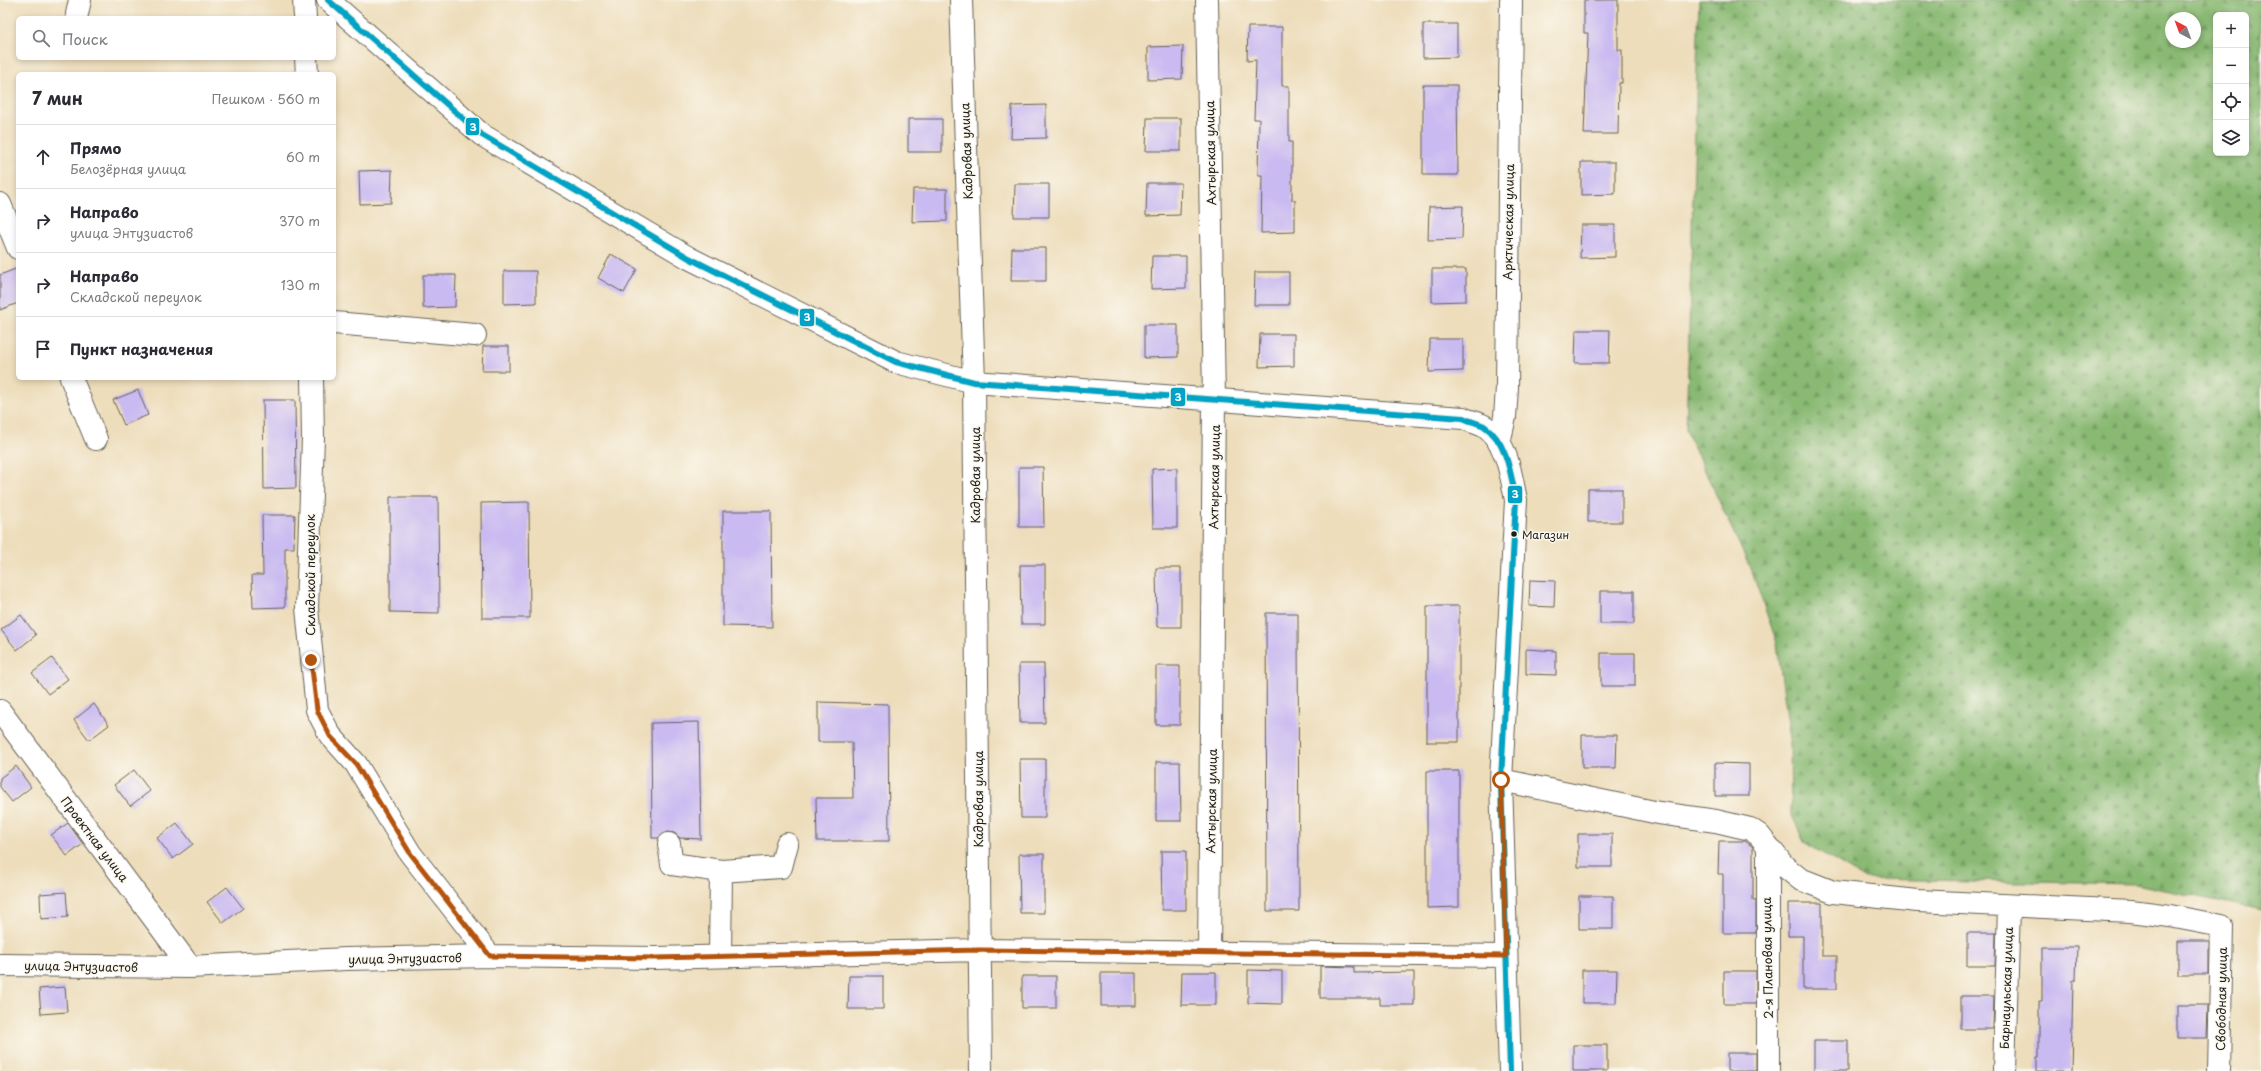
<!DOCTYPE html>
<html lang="ru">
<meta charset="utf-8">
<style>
:root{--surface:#fff;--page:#f7f7f7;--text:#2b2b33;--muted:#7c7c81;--line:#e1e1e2}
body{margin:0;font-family:"Playpen Sans",sans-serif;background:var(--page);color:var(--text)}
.controls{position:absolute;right:12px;top:12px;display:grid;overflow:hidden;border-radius:6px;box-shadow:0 2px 6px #0003}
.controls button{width:36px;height:36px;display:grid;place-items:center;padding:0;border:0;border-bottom:1px solid var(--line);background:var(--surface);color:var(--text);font:20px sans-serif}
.compass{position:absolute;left:2165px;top:12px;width:36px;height:36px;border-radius:50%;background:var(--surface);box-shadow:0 2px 6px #0003;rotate:319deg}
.stop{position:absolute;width:12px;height:12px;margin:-9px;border:3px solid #b45309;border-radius:50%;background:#fff}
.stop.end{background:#b45309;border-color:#fff;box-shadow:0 1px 4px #0008}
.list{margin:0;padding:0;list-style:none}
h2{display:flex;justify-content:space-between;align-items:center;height:52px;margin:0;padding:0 16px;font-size:17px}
h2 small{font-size:13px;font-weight:400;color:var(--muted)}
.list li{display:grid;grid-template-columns:26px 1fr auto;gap:12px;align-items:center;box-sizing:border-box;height:64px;padding:0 16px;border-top:1px solid var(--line)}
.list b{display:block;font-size:15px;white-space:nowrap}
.list p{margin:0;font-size:13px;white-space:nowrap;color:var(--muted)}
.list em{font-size:13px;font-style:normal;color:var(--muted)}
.icon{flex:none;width:22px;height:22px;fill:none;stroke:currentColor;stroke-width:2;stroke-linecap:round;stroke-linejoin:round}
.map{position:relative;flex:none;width:2261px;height:1071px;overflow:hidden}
.search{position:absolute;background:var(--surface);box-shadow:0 2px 6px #0003;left:16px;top:16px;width:320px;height:44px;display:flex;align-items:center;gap:10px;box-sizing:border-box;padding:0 14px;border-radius:6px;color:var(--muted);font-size:15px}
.panel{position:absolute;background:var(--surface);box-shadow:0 2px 6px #0003;left:16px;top:72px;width:320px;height:308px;border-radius:6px}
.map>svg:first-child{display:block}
</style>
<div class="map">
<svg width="2261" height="1071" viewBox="0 0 2261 1071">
<defs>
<pattern id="forest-firs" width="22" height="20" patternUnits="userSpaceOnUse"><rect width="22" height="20" fill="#89b973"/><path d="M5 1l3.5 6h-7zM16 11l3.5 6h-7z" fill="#769e63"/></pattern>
</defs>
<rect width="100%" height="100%" fill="#fbf7ec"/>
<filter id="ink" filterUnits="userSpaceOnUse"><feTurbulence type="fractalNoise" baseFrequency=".025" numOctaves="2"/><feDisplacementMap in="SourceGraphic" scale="8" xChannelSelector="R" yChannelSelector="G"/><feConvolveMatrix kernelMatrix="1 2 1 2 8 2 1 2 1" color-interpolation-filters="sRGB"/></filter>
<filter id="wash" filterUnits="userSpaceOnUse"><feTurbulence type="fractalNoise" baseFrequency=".012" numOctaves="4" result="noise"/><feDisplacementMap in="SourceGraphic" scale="16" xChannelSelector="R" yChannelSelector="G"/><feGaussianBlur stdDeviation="0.9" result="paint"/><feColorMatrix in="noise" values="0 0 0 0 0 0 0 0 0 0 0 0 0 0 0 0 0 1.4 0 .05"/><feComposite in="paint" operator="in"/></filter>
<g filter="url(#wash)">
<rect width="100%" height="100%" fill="#edddbb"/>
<path fill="url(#forest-firs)" stroke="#526a48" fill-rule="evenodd" d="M 1699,0 L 2261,0 L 2261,910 L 2136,884 L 1865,879 L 1804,842 L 1791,813 L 1790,740 L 1777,643 L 1752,572 L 1686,430 ZM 2216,15 L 2246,15 L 2246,153 L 2216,153 ZM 2171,18 L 2195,18 L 2195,42 L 2171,42 Z"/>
<g id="blocks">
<path fill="#c9baf1" d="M 1584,0 L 1618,0 L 1618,50 L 1622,50 L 1622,83 L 1619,83 L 1618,134 L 1584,134 L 1588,33 L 1584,33 Z
M 1423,24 L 1457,24 L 1457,57 L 1423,58 Z
M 1248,27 L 1282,27 L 1282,86 L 1289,86 L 1289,142 L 1292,142 L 1292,200 L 1295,200 L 1295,232 L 1261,233 L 1262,175 L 1258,175 L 1259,119 L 1254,119 L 1256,60 L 1247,61 Z
M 1183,46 L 1182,79 L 1148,80 L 1148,47 Z
M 1423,85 L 1457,85 L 1458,175 L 1423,175 Z
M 1046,105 L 1046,138 L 1011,139 L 1012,106 Z
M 1147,118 L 1181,118 L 1181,151 L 1146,151 Z
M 908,119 L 942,119 L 942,152 L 908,152 Z
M 1581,162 L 1615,162 L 1615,194 L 1581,195 Z
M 392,170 L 391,203 L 360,204 L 359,171 Z
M 1147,183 L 1181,183 L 1180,215 L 1146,216 Z
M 1015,184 L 1049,184 L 1049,217 L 1014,217 Z
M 913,189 L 947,189 L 947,221 L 912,222 Z
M 1463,206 L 1462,239 L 1428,240 L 1429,207 Z
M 1581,225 L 1615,225 L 1615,257 L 1580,258 Z
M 1012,248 L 1046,248 L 1046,281 L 1011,281 Z
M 611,254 L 637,269 L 624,293 L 598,278 Z
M 1152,256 L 1186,256 L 1186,288 L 1151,289 Z
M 18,268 L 18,303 L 0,310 L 0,275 Z
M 1432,269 L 1466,269 L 1466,301 L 1432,302 Z
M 504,271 L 536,271 L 536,303 L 504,304 Z
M 1255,272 L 1289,272 L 1289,305 L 1254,305 Z
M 423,275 L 456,275 L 455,307 L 423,308 Z
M 1144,325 L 1178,325 L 1178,357 L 1144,358 Z
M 1576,330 L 1610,330 L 1609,363 L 1575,363 Z
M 1260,334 L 1294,334 L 1294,366 L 1259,367 Z
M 1430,339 L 1463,339 L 1463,371 L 1429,372 Z
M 483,346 L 509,346 L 509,371 L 482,371 Z
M 138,390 L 148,415 L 124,425 L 113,400 Z
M 263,400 L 295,400 L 296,488 L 264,489 Z
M 1019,467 L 1043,467 L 1044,527 L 1019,527 Z
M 1177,468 L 1177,528 L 1153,528 L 1152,469 Z
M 1588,489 L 1622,489 L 1622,522 L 1588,522 Z
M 390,497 L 438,497 L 439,613 L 390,612 Z
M 529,502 L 530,618 L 482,618 L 481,503 Z
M 723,511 L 771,511 L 772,627 L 723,626 Z
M 262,515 L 295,515 L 294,548 L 285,548 L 285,607 L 253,608 L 252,575 L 263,575 Z
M 1020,565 L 1045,565 L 1045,624 L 1021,624 Z
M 1156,568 L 1181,568 L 1181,627 L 1157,627 Z
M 1530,580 L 1555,581 L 1554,607 L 1529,606 Z
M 1600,591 L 1634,591 L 1634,624 L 1600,624 Z
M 1427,606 L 1459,606 L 1459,742 L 1427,742 Z
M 1266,613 L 1298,613 L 1299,911 L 1267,911 Z
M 21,615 L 36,635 L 17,650 L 1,630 Z
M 1526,649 L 1556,651 L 1556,675 L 1526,674 Z
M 1601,653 L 1635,653 L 1635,686 L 1601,686 Z
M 52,658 L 68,679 L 48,694 L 32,673 Z
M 1019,664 L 1044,664 L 1045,723 L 1020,723 Z
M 1156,666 L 1180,666 L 1180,725 L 1156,725 Z
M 818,702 L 888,704 L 889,841 L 817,841 L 816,798 L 853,798 L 852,742 L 818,742 Z
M 94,704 L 109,725 L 89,740 L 74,720 Z
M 699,722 L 701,839 L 680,838 L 674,833 L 668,832 L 658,838 L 652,838 L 651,723 Z
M 1582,735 L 1617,735 L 1616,768 L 1582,768 Z
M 1020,759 L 1045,759 L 1045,818 L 1021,818 Z
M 1156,762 L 1180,762 L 1181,821 L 1156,821 Z
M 1715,763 L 1749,764 L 1749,796 L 1715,796 Z
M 16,766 L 31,787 L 12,802 L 0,787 L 0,778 Z
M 134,770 L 150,791 L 130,806 L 114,785 Z
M 1427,771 L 1459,771 L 1459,907 L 1427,908 Z
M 68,823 L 83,844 L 67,856 L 51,835 Z
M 177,823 L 193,844 L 173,859 L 157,838 Z
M 1578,834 L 1612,834 L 1612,867 L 1578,867 Z
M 1719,841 L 1745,841 L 1753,847 L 1753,900 L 1756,900 L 1756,933 L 1723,933 L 1723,874 L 1718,874 Z
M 1161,851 L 1186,851 L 1186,910 L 1162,910 Z
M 1019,854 L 1044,854 L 1044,913 L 1020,913 Z
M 227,887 L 243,908 L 223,923 L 207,902 Z
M 66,892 L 68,917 L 41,919 L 40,894 Z
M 1579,896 L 1613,896 L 1613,929 L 1579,929 Z
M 1788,903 L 1822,903 L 1822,956 L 1837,956 L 1837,989 L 1803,989 L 1803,936 L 1788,936 Z
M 1967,933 L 1996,933 L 1995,966 L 1967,966 Z
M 2178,941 L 2209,941 L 2209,974 L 2178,974 Z
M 2042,947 L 2077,947 L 2076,980 L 2073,980 L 2071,1071 L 2037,1071 L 2037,1057 L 2039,1057 L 2039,1001 L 2042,1001 Z
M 1320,966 L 1354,967 L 1354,973 L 1414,972 L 1414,1005 L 1380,1005 L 1380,998 L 1320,998 Z
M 1248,970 L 1282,971 L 1282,1004 L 1248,1003 Z
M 1582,970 L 1617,970 L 1616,1003 L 1582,1003 Z
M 1724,971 L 1756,971 L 1756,1004 L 1724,1004 Z
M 1182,972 L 1216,972 L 1216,1005 L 1181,1005 Z
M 1101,973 L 1136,973 L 1136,1006 L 1101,1006 Z
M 849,976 L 883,976 L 883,1009 L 848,1009 Z
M 1022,976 L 1056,976 L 1056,1008 L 1022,1008 Z
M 65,987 L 67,1012 L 41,1014 L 39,989 Z
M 1961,996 L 1994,996 L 1993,1029 L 1961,1029 Z
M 2177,1005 L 2208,1005 L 2207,1038 L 2177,1038 Z
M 1814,1041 L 1848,1041 L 1848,1071 L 1814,1071 Z
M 1573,1045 L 1607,1045 L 1607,1071 L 1573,1071 Z
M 1727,1053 L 1756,1053 L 1756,1071 L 1727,1071 Z"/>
</g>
</g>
<g filter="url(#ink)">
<use href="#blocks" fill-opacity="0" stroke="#656054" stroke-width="1"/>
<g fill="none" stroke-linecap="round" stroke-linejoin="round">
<g stroke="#656054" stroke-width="24">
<path id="minor" d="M 304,0 L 305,18
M 328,0 L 482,135 L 689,258 L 896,362 L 974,382 L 1463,418 C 1469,421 1478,423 1484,426 C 1507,441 1511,475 1516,500 L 1501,780 L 1510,1071
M 961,0 L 974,382 L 981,1071
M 1207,0 L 1214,399 L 1209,954
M 77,14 L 80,0
M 306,58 L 307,74
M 0,204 L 18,248
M 334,323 L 475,335
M 71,378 L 96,439
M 312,378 L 313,438 L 307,608 L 317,710 L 330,735 L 356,764 L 410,853 L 490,956
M 1499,443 L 1505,417 L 1507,388 L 1511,0
M 0,711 L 190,967
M 1501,780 L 1659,813 L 1716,821 L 1750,829 L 1759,835 L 1784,866 L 1800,879 L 1833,892 L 1918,901 L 2131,911 L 2170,916 L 2222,926 L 2219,1071
M 669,844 L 672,864 L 721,871
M 720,956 L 721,871 L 781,867 L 787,844
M 0,965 L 190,967 L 346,959 L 490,956 L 656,958 L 979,950 L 1506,956
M 1768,1071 L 1768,846
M 2004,1071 L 2009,906"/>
</g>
<use href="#minor" stroke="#fff" stroke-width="22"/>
<g stroke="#fbf7ec" stroke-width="9">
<path id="bus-1" d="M 328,0 L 482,135 L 689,258 L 896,362 L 974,382 L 1463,418 C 1469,421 1478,423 1484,426 C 1507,441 1511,475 1516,500 L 1501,780 L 1510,1071"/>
</g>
<use href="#bus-1" stroke="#01a2c5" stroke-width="6"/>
</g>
</g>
<g fill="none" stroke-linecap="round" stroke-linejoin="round" filter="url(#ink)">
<path stroke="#b45309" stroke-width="5" d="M 311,660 L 317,710 L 330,736 L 356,764 L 410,853 L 490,956 L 656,958 L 979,950 L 1506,956 L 1501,780"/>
</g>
<circle fill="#1c1c1c" stroke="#fbf7ec" stroke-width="1.5" cx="1514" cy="534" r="3.5"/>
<g text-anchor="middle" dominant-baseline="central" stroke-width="3" stroke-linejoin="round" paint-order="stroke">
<g font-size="11" fill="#1c1c1c" stroke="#fbf7ec" text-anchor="start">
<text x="1522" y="534">Магазин</text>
</g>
<g font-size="12" fill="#1c1c1c" stroke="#fbf7ec">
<text transform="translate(966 151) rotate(-92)">Кадровая улица</text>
<text transform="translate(1210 153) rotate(-91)">Ахтырская улица</text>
<text transform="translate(1508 222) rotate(-89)">Арктическая улица</text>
<text transform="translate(975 475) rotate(-90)">Кадровая улица</text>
<text transform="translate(1214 477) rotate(-89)">Ахтырская улица</text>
<text transform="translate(310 575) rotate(-90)">Складской переулок</text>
<text transform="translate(978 799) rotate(-90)">Кадровая улица</text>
<text transform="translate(1211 801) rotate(-89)">Ахтырская улица</text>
<text transform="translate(95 839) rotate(53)">Проектная улица</text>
<text transform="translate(405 958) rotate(-1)">улица Энтузиастов</text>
<text transform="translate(1767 958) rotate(-91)">2-я Плановая улица</text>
<text transform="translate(81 966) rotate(1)">улица Энтузиастов</text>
<text transform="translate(2006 988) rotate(-88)">Барнаульская улица</text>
<text transform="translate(2221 999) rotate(-89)">Свободная улица</text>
</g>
</g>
<g stroke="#fbf7ec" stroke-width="1.5">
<rect x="465" y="117" width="15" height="19" rx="4" fill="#01a2c5"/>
<rect x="799" y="308" width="16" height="19" rx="4" fill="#01a2c5"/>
<rect x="1170" y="387" width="16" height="20" rx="4" fill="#01a2c5"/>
<rect x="1507" y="485" width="16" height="19" rx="4" fill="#01a2c5"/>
</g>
<g font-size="11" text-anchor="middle" font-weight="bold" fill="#fff">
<text x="473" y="131">3</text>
<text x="807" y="321">3</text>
<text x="1178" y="401">3</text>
<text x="1515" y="498">3</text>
</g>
</svg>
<div class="controls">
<button>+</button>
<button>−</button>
<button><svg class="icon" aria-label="locate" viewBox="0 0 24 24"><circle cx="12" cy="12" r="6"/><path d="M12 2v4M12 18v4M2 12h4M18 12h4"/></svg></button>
<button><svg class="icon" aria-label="layers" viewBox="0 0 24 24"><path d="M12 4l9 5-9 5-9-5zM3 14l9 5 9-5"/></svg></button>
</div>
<svg class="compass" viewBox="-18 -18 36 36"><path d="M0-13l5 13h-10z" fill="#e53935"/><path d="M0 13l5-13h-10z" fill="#7c7c81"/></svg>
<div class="stop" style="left:1501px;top:780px"></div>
<div class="stop end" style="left:311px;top:660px"></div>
<div class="search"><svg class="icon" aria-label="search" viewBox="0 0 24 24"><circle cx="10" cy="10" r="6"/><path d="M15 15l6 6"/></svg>Поиск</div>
<section class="panel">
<h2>7 мин<small>Пешком · 560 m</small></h2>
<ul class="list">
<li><svg class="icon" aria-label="ahead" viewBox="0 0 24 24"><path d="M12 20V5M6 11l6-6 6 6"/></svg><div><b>Прямо</b><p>Белозёрная улица</p></div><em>60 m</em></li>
<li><svg class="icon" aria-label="right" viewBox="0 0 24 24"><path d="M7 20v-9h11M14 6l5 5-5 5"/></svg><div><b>Направо</b><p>улица Энтузиастов</p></div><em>370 m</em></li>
<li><svg class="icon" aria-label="right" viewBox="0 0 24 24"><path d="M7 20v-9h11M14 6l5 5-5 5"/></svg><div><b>Направо</b><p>Складской переулок</p></div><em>130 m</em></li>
<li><svg class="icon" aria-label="arrive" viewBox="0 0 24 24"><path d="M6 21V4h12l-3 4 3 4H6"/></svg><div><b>Пункт назначения</b></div></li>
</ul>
</section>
</div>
